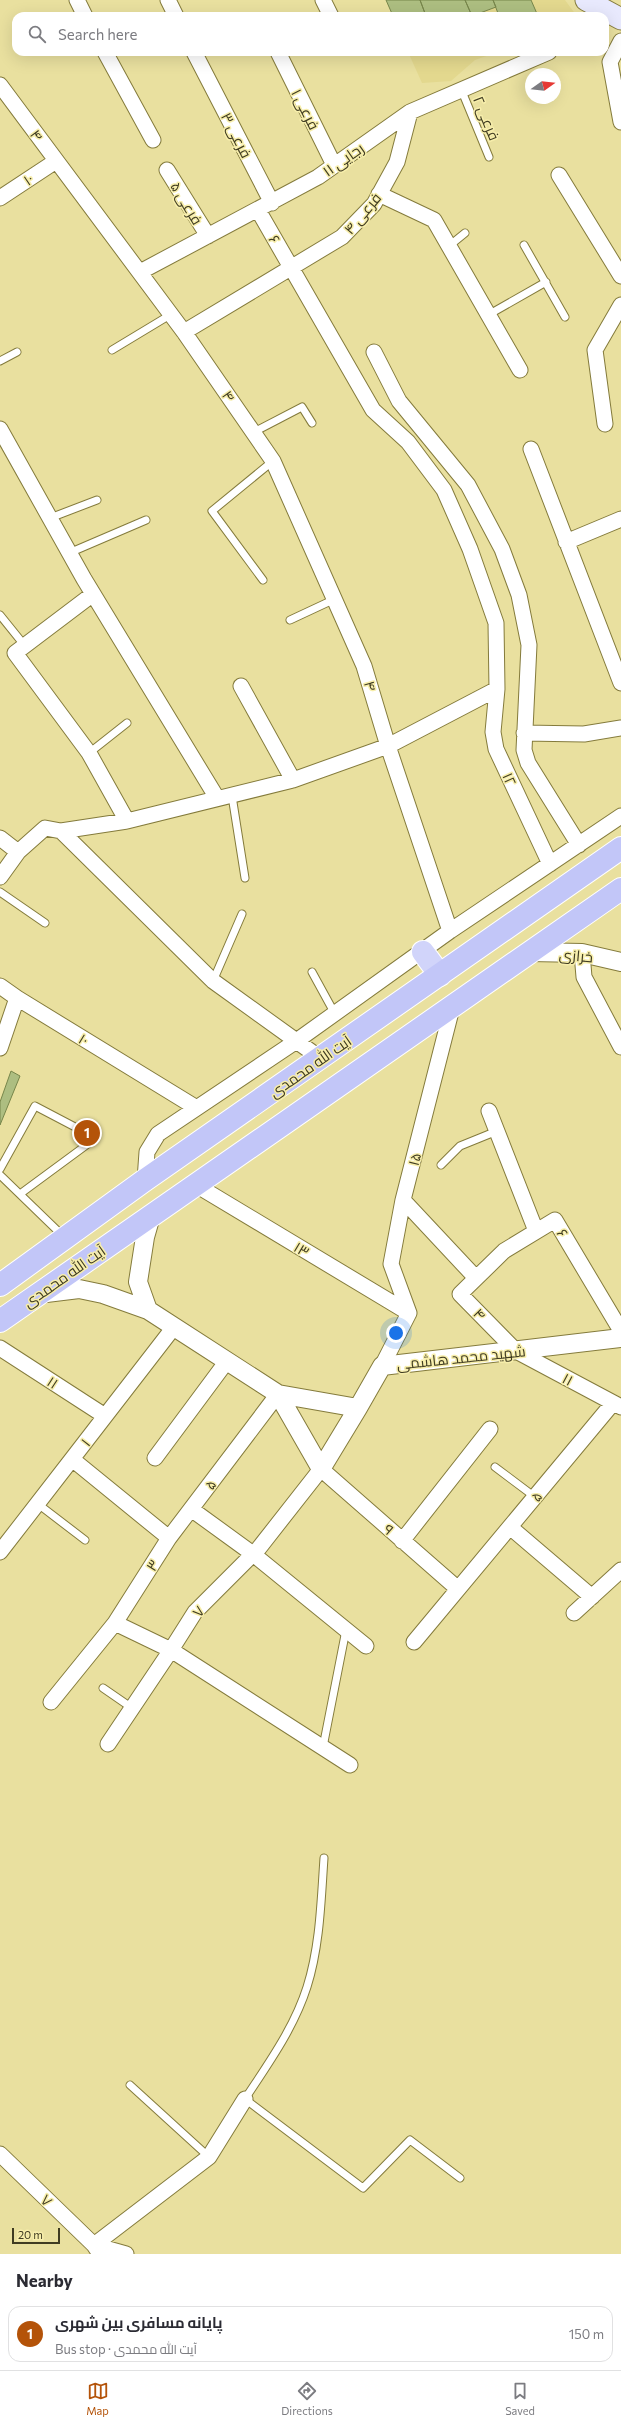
<!DOCTYPE html>
<meta charset="utf-8">
<style>
:root{--surface:#fff;--page:#f2f2f3;--text:#2b2b33;--muted:#7c7c81;--line:#e1e1e2;--accent:#b45309}
body{margin:0;font-family:Commissioner,Cairo,sans-serif;background:var(--page);color:var(--text)}
.compass{position:absolute;left:525px;top:68px;width:36px;height:36px;border-radius:50%;background:var(--surface);box-shadow:0 4px 16px #0002;rotate:75deg}
.scale{position:absolute;left:12px;bottom:10px;width:48px;box-sizing:border-box;padding-left:4px;border:2px solid #403c21;border-top:0;font-size:11px;line-height:14px;white-space:nowrap;color:#403c21;-webkit-text-stroke:3px #f7eeab;paint-order:stroke}
.you{position:absolute;left:396px;top:1333px;width:14px;height:14px;margin:-10px;border:3px solid #fff;border-radius:50%;background:#1a73e8;box-shadow:0 0 0 6px #1a73e833}
.badge{display:grid;place-items:center;width:26px;height:26px;border-radius:50%;background:var(--accent);color:#fff;font-size:13px;font-weight:700}
.pin{position:absolute;translate:-50% -50%;border:2px solid #fff;box-shadow:0 1px 4px #0006}
.list{margin:0;padding:0;list-style:none}
h2{display:flex;justify-content:space-between;align-items:center;height:52px;margin:0;padding:0 16px;font-size:17px}
h2 small{font-size:13px;font-weight:400;color:var(--muted)}
.list li{display:grid;grid-template-columns:26px 1fr auto;gap:12px;align-items:center;box-sizing:border-box;height:56px;margin:0 8px 8px;padding:0 8px;border:1px solid var(--line);border-radius:12px}
.list b{display:block;font-size:15px;white-space:nowrap}
.list p{margin:0;font-size:13px;white-space:nowrap;color:var(--muted)}
.list em{font-size:13px;font-style:normal;color:var(--muted)}
.icon{flex:none;width:22px;height:22px;fill:none;stroke:currentColor;stroke-width:2;stroke-linecap:round;stroke-linejoin:round}
.map{position:relative;flex:none;width:621px;height:2254px;overflow:hidden}
.search{position:absolute;background:var(--surface);box-shadow:0 4px 16px #0002;left:12px;right:12px;top:12px;height:44px;display:flex;align-items:center;gap:10px;box-sizing:border-box;padding:0 14px;border-radius:12px;color:var(--muted);font-size:15px}
.sheet{height:116px;background:var(--surface)}
nav{display:flex;justify-content:space-around;align-items:center;box-sizing:border-box;height:56px;border-top:1px solid var(--line);background:var(--surface);font-size:11px;color:var(--muted)}
nav a{display:grid;justify-items:center;gap:2px}
nav .on{color:var(--accent)}
.map>svg:first-child{display:block}
</style>
<div class="map">
<svg width="621" height="2254" viewBox="0 0 621 2254">
<rect width="100%" height="100%" fill="#e9e09f"/>
<path fill="#e3d88e" d="M 386,0 L 565,0 L 576,15 L 393,16 Z
M 408,52 L 498,52 L 475,60 L 451,81 L 422,83 Z"/>
<path fill="#adbe81" stroke="#77864b" d="M 386,0 L 420,0 L 426,16 L 393,16 Z
M 420,0 L 465,0 L 472,16 L 426,16 Z
M 465,0 L 493,0 L 496,7 L 472,16 Z
M 493,0 L 531,0 L 538,16 L 499,16 Z
M 11,1071 L 20,1076 L 0,1125 L 0,1102 Z"/>
<g fill="none" stroke-linecap="round" stroke-linejoin="round">
<g stroke="#847b3c" stroke-width="9">
<path id="service" d="M 461,89 L 489,157
M 524,245 L 565,317
M 449,246 L 465,233
M 488,315 L 546,282
M 112,350 L 170,315
M 0,361 L 17,352
M 254,432 L 302,407 L 312,423
M 50,518 L 97,500
M 69,553 L 146,520
M 263,580 L 212,511 L 273,461
M 0,615 L 25,646
M 290,620 L 335,599
M 89,753 L 127,723
M 232,796 L 245,878
M 0,892 L 45,923
M 312,972 L 335,1014
M 213,981 L 242,914
M 441,1165 L 460,1146 L 497,1131
M 0,1169 L 35,1106 L 96,1138 L 20,1194
M 0,1175 L 63,1236
M 495,1467 L 535,1497
M 38,1504 L 85,1540
M 103,1688 L 132,1708
M 323,1747 L 346,1630
M 324,1858 C 321,1901 320,1946 307,1987 C 294,2028 268,2064 245,2099 L 363,2188 L 410,2140 L 460,2178
M 130,2085 L 209,2157"/>
</g>
<g stroke="#847b3c" stroke-width="17">
<path id="minor" d="M 77,0 L 85,16
M 168,0 L 176,16
M 323,0 L 331,16
M 621,41 L 610,62 L 621,122
M 105,52 L 153,140
M 194,52 L 272,203
M 278,52 L 334,165
M 0,85 L 184,332 L 273,461 L 364,666 L 388,746 L 450,931
M 167,170 L 208,236
M 559,175 L 621,276
M 379,194 L 434,220 L 520,370
M 0,198 L 56,161
M 258,210 L 373,410 L 408,442 L 444,490 L 470,549 L 496,623 L 497,689 L 493,732 L 496,749 L 550,864
M 140,272 L 318,177 L 410,112 L 549,52
M 184,332 L 342,237 L 374,204 L 397,162 L 410,112
M 374,352 L 399,401 L 468,485 L 502,549 L 519,595 L 529,645 L 524,750 L 528,763 L 579,845
M 605,424 L 595,350 L 621,305
M 0,429 L 84,579 L 217,798
M 531,449 L 621,683
M 566,542 L 621,519
M 93,594 L 15,653 L 89,753 L 127,821
M 241,686 L 293,780
M 524,733 L 584,734 L 621,728
M 61,831 L 213,981 L 320,1058
M 0,838 L 18,852
M 0,877 L 18,852 L 45,828 L 61,831 L 127,821 L 293,780 L 388,746 L 497,689
M 582,953 L 584,977 L 621,1047
M 0,986 L 17,998
M 0,1048 L 17,998 L 195,1107
M 489,1111 L 536,1231
M 145,1180 L 147,1152 L 158,1134 L 295,1042 L 450,931 L 621,816
M 196,1185 L 409,1313
M 403,1200 L 476,1278
M 409,1313 L 391,1264 L 403,1200 L 453,1004
M 621,1331 L 555,1220 L 504,1251 L 460,1294 L 516,1351 L 621,1407
M 0,1348 L 105,1416
M 382,1366 L 409,1313
M 155,1458 L 227,1361
M 191,1509 L 253,1554 L 366,1646
M 510,1527 L 592,1597
M 169,1538 L 72,1459 L 174,1327
M 402,1541 L 490,1429
M 0,1552 L 72,1459
M 574,1613 L 621,1570
M 414,1642 L 613,1403
M 51,1702 L 115,1623 L 169,1538 L 278,1394
M 108,1744 L 171,1650 L 115,1623
M 350,1765 L 171,1650 L 195,1612 L 259,1548 L 321,1469 L 458,1589
M 0,2154 L 94,2245 L 100,2254
M 94,2245 L 209,2157 L 245,2099
M 94,2245 L 126,2254"/>
</g>
<g stroke="#847b3c" stroke-width="20">
<path id="tertiary" d="M 530,952 L 582,953 L 621,962
M 38,1294 L 79,1289 L 103,1294 L 148,1310 L 278,1394 L 358,1408 L 382,1366 L 621,1338
M 148,1310 L 138,1282 L 145,1237 L 151,1216
M 278,1394 L 321,1469 L 358,1408"/>
</g>
<g stroke="#847b3c" stroke-width="23">
<path id="secondary" d="M 586,0 L 621,19"/>
</g>
<g stroke="#fff" stroke-width="24">
<path id="primary" d="M 423,952 L 440,975"/>
</g>
<g stroke="#fff" stroke-width="24">
<path id="trunk" d="M 0,1285 L 145,1180 L 621,848
M 0,1321 L 621,889"/>
</g>
<use href="#service" stroke="#fff" stroke-width="7"/>
<use href="#minor" stroke="#fff" stroke-width="15"/>
<use href="#tertiary" stroke="#fff" stroke-width="18"/>
<use href="#secondary" stroke="#e8e9fd" stroke-width="21"/>
<use href="#primary" stroke="#d1d4fa" stroke-width="22"/>
<use href="#trunk" stroke="#c2c6f8" stroke-width="22"/>
</g>
<g text-anchor="middle" dominant-baseline="central" stroke-width="3" stroke-linejoin="round" paint-order="stroke">
<g font-size="15" fill="#403c21" stroke="#f7eeab">
<text transform="translate(306 109) rotate(63)">فرعی ۱</text>
<text transform="translate(487 118) rotate(68)">فرعی ۲</text>
<text transform="translate(37 135) rotate(54)">۴</text>
<text transform="translate(237 135) rotate(63)">فرعی ۳</text>
<text transform="translate(343 159) rotate(-35)">رجایی ۱۱</text>
<text transform="translate(28 179) rotate(-34)">۱۰</text>
<text transform="translate(187 203) rotate(59)">فرعی ۵</text>
<text transform="translate(362 213) rotate(-50)">فرعی ۴</text>
<text transform="translate(275 239) rotate(60)">۶</text>
<text transform="translate(229 396) rotate(55)">۴</text>
<text transform="translate(371 686) rotate(74)">۴</text>
<text transform="translate(510 779) rotate(65)">۱۲</text>
<text transform="translate(576 955) rotate(5)">خرازی</text>
<text transform="translate(84 1039) rotate(31)">۱۰</text>
<text transform="translate(310 1066) rotate(-35)">آیت الله محمدی</text>
<text transform="translate(414 1159) rotate(-76)">۱۵</text>
<text transform="translate(563 1233) rotate(59)">۶</text>
<text transform="translate(302 1249) rotate(31)">۱۳</text>
<text transform="translate(64 1276) rotate(-35)">آیت الله محمدی</text>
<text transform="translate(480 1314) rotate(46)">۴</text>
<text transform="translate(461 1357) rotate(-6)">شهید محمد هاشمی</text>
<text transform="translate(568 1379) rotate(28)">۱۱</text>
<text transform="translate(53 1382) rotate(33)">۱۱</text>
<text transform="translate(85 1442) rotate(-52)">۱</text>
<text transform="translate(210 1484) rotate(-53)">۵</text>
<text transform="translate(536 1496) rotate(-50)">۵</text>
<text transform="translate(389 1529) rotate(41)">۹</text>
<text transform="translate(152 1565) rotate(-57)">۳</text>
<text transform="translate(198 1611) rotate(-50)">۷</text>
<text transform="translate(47 2200) rotate(44)">۷</text>
</g>
</g>
</svg>
<svg class="compass" viewBox="-18 -18 36 36"><path d="M0-13l5 13h-10z" fill="#e53935"/><path d="M0 13l5-13h-10z" fill="#7c7c81"/></svg>
<div class="scale">20 m</div>
<div class="you"></div>
<div class="pin badge" style="left:87px;top:1133px">1</div>
<div class="search"><svg class="icon" aria-label="search" viewBox="0 0 24 24"><circle cx="10" cy="10" r="6"/><path d="M15 15l6 6"/></svg>Search here</div>
</div>
<section class="sheet">
<h2>Nearby<small></small></h2>
<ul class="list">
<li><span class="badge">1</span><div><b>پایانه مسافری بین شهری</b><p>Bus stop · آیت الله محمدی</p></div><em>150 m</em></li>
</ul>
</section>
<nav>
<a class="on"><svg class="icon" aria-label="map" viewBox="0 0 24 24"><path d="M3 6l6-2 6 2 6-2v14l-6 2-6-2-6 2zM9 4v14M15 6v14"/></svg>Map</a>
<a><svg class="icon" aria-label="directions" viewBox="0 0 24 24"><path d="M12 3l9 9-9 9-9-9zM9 14v-3h6M13 9l2 2-2 2"/></svg>Directions</a>
<a><svg class="icon" aria-label="saved" viewBox="0 0 24 24"><path d="M7 4h10v16l-5-4-5 4z"/></svg>Saved</a>
</nav>
